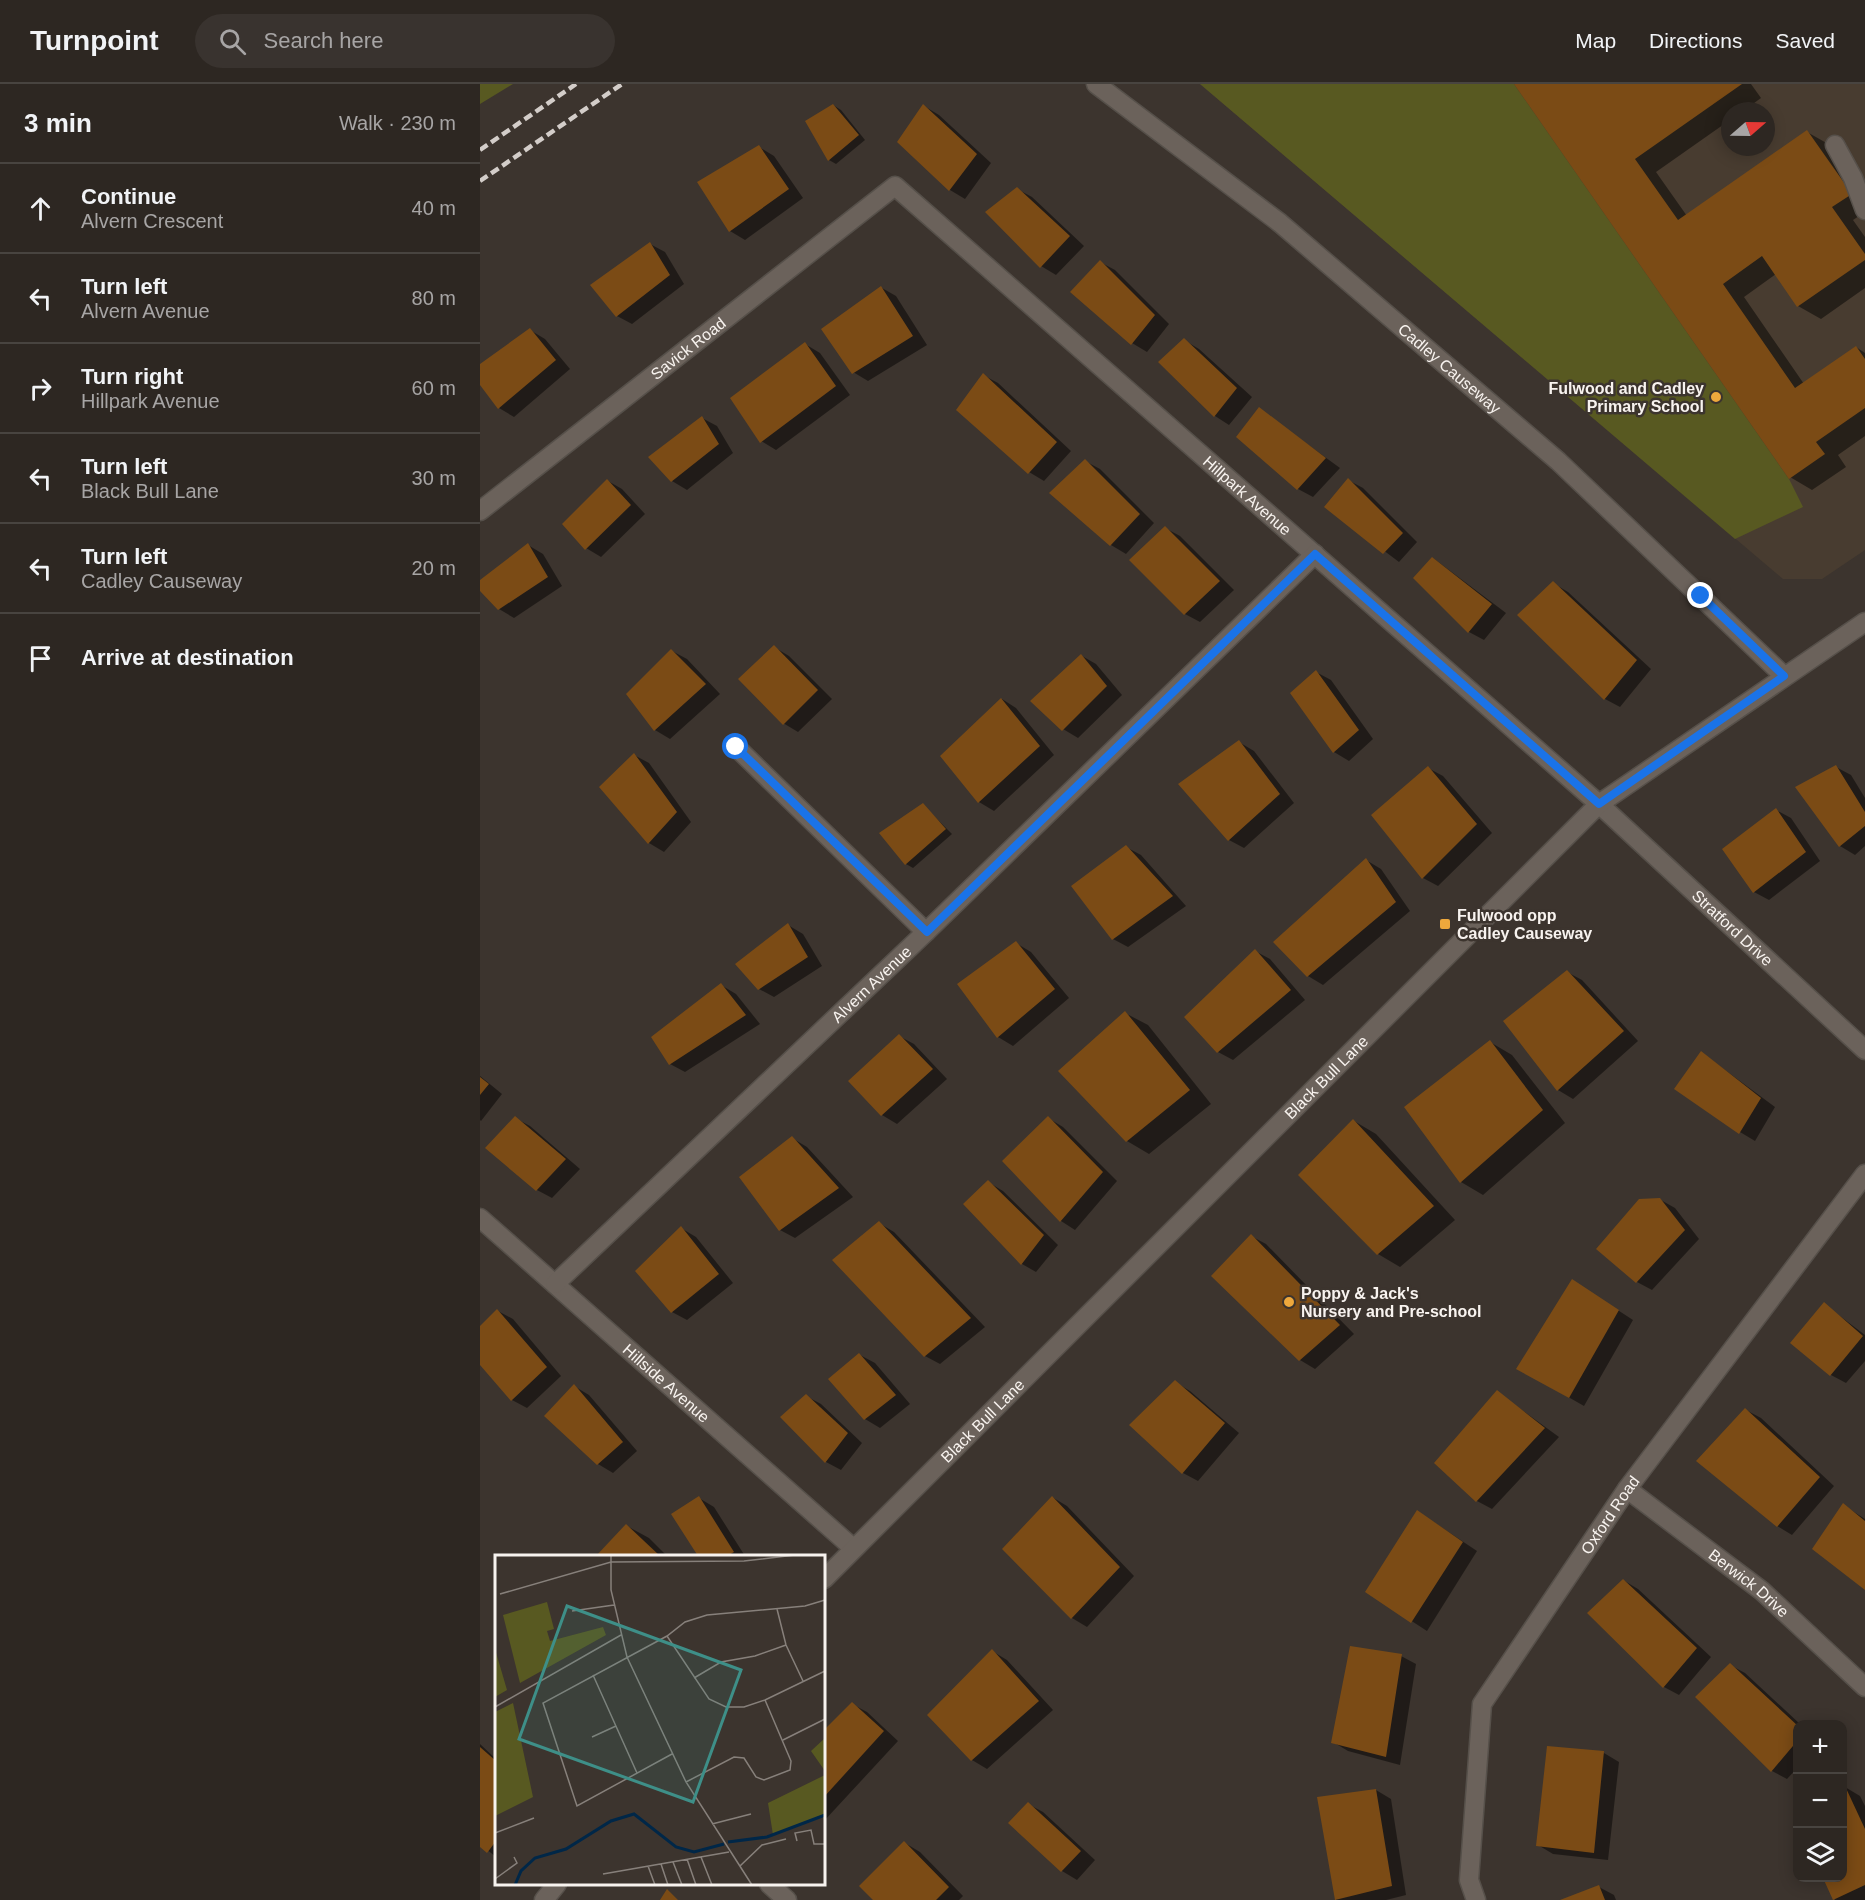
<!DOCTYPE html>
<meta charset="utf-8">
<style>
:root{--surface:#2d2722;--page:#39332f;--text:#f1f3f6;--muted:#a7a5a5;--line:#484440}
body{margin:0;font-family:Helvetica,sans-serif;background:var(--page);color:var(--text)}
.controls{position:absolute;right:18px;bottom:18px;display:grid;overflow:hidden;border-radius:12px;box-shadow:0 3px 15px #0003}
.controls button{width:54px;height:54px;display:grid;place-items:center;padding:0;border:0;border-bottom:2px solid var(--line);background:var(--surface);color:var(--text);font:30px sans-serif}
.compass{position:absolute;left:1241px;top:18px;width:54px;height:54px;border-radius:50%;background:var(--surface);box-shadow:0 3px 15px #0003;rotate:70deg}
.stop{position:absolute;width:18px;height:18px;margin:-14px;border:4px solid #1a73e8;border-radius:50%;background:#fff}
.stop.end{background:#1a73e8;border-color:#fff;box-shadow:0 2px 6px #0008}
.list{margin:0;padding:0;list-style:none}
h2{display:flex;justify-content:space-between;align-items:center;height:78px;margin:0;padding:0 24px;font-size:26px}
h2 small{font-size:20px;font-weight:400;color:var(--muted)}
.list li{display:grid;grid-template-columns:39px 1fr auto;gap:18px;align-items:center;box-sizing:border-box;height:90px;padding:0 24px;border-top:2px solid var(--line)}
.list b{display:block;font-size:22px;white-space:nowrap}
.list p{margin:0;font-size:20px;white-space:nowrap;color:var(--muted)}
.list em{font-size:20px;font-style:normal;color:var(--muted)}
.icon{flex:none;width:33px;height:33px;fill:none;stroke:currentColor;stroke-width:2;stroke-linecap:round;stroke-linejoin:round}
.map{position:relative;flex:none;width:1385px;height:1816px;overflow:hidden}
header{display:flex;align-items:center;gap:36px;box-sizing:border-box;height:84px;padding:0 30px;background:var(--surface);border-bottom:2px solid var(--line)}
header strong{font-size:28px}
nav{display:flex;gap:33px;margin-inline-start:auto;font-size:21px}
.search{width:420px;height:54px;background:var(--page);display:flex;align-items:center;gap:15px;box-sizing:border-box;padding:0 21px;border-radius:33px;color:var(--muted);font-size:22px}
main{display:flex}
aside{flex:1;background:var(--surface)}
.map>svg:first-child{display:block}
</style>
<header>
<strong>Turnpoint</strong>
<div class="search"><svg class="icon" aria-label="search" viewBox="0 0 24 24"><circle cx="10" cy="10" r="6"/><path d="M15 15l6 6"/></svg>Search here</div>
<nav><a>Map</a><a>Directions</a><a>Saved</a></nav>
</header>
<main>
<aside>
<h2>3 min<small>Walk · 230 m</small></h2>
<ul class="list">
<li><svg class="icon" aria-label="ahead" viewBox="0 0 24 24"><path d="M12 20V5M6 11l6-6 6 6"/></svg><div><b>Continue</b><p>Alvern Crescent</p></div><em>40 m</em></li>
<li><svg class="icon" aria-label="left" viewBox="0 0 24 24"><path d="M17 20v-9H6M10 6l-5 5 5 5"/></svg><div><b>Turn left</b><p>Alvern Avenue</p></div><em>80 m</em></li>
<li><svg class="icon" aria-label="right" viewBox="0 0 24 24"><path d="M7 20v-9h11M14 6l5 5-5 5"/></svg><div><b>Turn right</b><p>Hillpark Avenue</p></div><em>60 m</em></li>
<li><svg class="icon" aria-label="left" viewBox="0 0 24 24"><path d="M17 20v-9H6M10 6l-5 5 5 5"/></svg><div><b>Turn left</b><p>Black Bull Lane</p></div><em>30 m</em></li>
<li><svg class="icon" aria-label="left" viewBox="0 0 24 24"><path d="M17 20v-9H6M10 6l-5 5 5 5"/></svg><div><b>Turn left</b><p>Cadley Causeway</p></div><em>20 m</em></li>
<li><svg class="icon" aria-label="arrive" viewBox="0 0 24 24"><path d="M6 21V4h12l-3 4 3 4H6"/></svg><div><b>Arrive at destination</b></div></li>
</ul>
</aside>
<div class="map">
<svg width="1385" height="1816" viewBox="0 0 1385 1816">
<rect width="100%" height="100%" fill="#3c342e"/>
<path fill="#483c30" fill-rule="evenodd" d="M 720,0 L 1385,0 L 1385,466 L 1342,495 L 1303,495 ZM 1250,27 L 1286,27 L 1286,63 L 1250,63 Z"/>
<path fill="#585921" d="M 0,0 L 33,0 L 0,20 Z
M 720,0 L 1034,0 L 1309,395 L 1323,423 L 1255,455 Z"/>
<path fill="#0007" d="M 1036,0 L 1271,0 L 1281,14 L 1263,27 L 1250,27 L 1250,36 L 1176,88 L 1207,132 L 1327,48 L 1350,61 L 1385,128 L 1373,136 L 1385,153 L 1385,204 L 1341,235 L 1318,222 L 1296,190 L 1264,213 L 1324,300 L 1376,263 L 1385,269 L 1385,352 L 1358,371 L 1366,383 L 1332,406 L 1310,393 Z
M 353,21 L 361,26 L 385,56 L 356,80 L 349,76 Z
M 444,22 L 459,31 L 511,79 L 485,115 L 470,106 L 418,58 Z
M 279,63 L 294,72 L 323,114 L 265,156 L 250,147 L 219,99 Z
M 537,105 L 552,113 L 604,162 L 576,191 L 561,182 Z
M 170,160 L 185,168 L 204,200 L 152,240 L 137,232 Z
M 620,178 L 635,186 L 689,240 L 667,268 L 652,259 Z
M 402,204 L 416,212 L 447,261 L 388,297 L 373,288 Z
M 50,246 L 65,255 L 90,285 L 34,333 L 19,324 L 0,298 L 0,282 Z
M 704,256 L 719,265 L 772,313 L 749,341 L 735,332 Z
M 325,260 L 340,269 L 370,311 L 296,366 L 281,357 Z
M 503,291 L 518,299 L 591,367 L 564,397 L 549,388 Z
M 779,325 L 860,384 L 833,413 L 818,405 Z
M 222,334 L 237,342 L 253,369 L 207,406 L 192,397 L 170,373 Z
M 605,377 L 620,385 L 674,439 L 646,470 L 631,461 L 571,409 Z
M 868,396 L 883,404 L 937,458 L 919,478 L 846,423 Z
M 128,397 L 142,405 L 165,430 L 121,473 L 106,464 Z
M 685,444 L 700,452 L 754,506 L 720,538 L 705,530 L 651,476 Z
M 48,461 L 63,470 L 82,502 L 34,534 L 19,525 L 0,505 L 0,497 Z
M 953,474 L 1026,529 L 1004,556 L 989,548 Z
M 1073,499 L 1088,508 L 1171,585 L 1140,623 L 1125,615 L 1039,531 Z
M 294,563 L 309,572 L 352,615 L 318,648 L 303,639 Z
M 192,567 L 207,575 L 240,610 L 190,655 L 175,646 L 148,610 Z
M 602,572 L 616,580 L 642,611 L 598,654 L 583,645 Z
M 836,588 L 851,596 L 893,655 L 869,677 L 854,668 Z
M 522,615 L 536,624 L 574,671 L 514,727 L 499,718 L 462,672 Z
M 759,658 L 774,667 L 814,719 L 764,764 L 749,756 Z
M 154,671 L 169,679 L 211,738 L 184,768 L 169,759 L 121,703 Z
M 1356,683 L 1371,691 L 1385,714 L 1385,762 L 1375,771 L 1360,762 Z
M 948,684 L 963,692 L 1012,749 L 958,802 L 943,794 Z
M 443,721 L 472,750 L 433,784 L 426,780 L 401,750 Z
M 1296,726 L 1311,734 L 1340,777 L 1289,816 L 1274,808 Z
M 646,763 L 661,771 L 706,822 L 648,863 L 633,855 Z
M 886,776 L 901,785 L 930,827 L 843,901 L 828,892 L 795,858 Z
M 308,841 L 323,850 L 342,882 L 294,913 L 279,905 Z
M 536,859 L 551,868 L 589,914 L 533,962 L 518,953 L 479,901 Z
M 775,867 L 790,875 L 825,916 L 753,976 L 738,968 Z
M 1087,888 L 1102,896 L 1158,957 L 1093,1015 L 1078,1006 L 1025,938 Z
M 241,901 L 256,910 L 280,940 L 205,988 L 190,980 Z
M 645,929 L 668,941 L 731,1020 L 669,1070 L 647,1057 L 580,987 Z
M 419,952 L 434,960 L 467,995 L 417,1040 L 402,1031 L 370,997 Z
M 1010,958 L 1032,971 L 1085,1039 L 1003,1111 L 981,1098 Z
M 1222,969 L 1295,1023 L 1275,1057 L 1260,1048 Z
M 0,992 L 22,1010 L 1,1037 L 0,1036 Z
M 35,1034 L 50,1042 L 100,1085 L 72,1114 L 57,1106 Z
M 568,1034 L 583,1043 L 637,1097 L 595,1146 L 581,1137 Z
M 874,1037 L 896,1050 L 975,1136 L 920,1183 L 898,1170 Z
M 312,1054 L 327,1063 L 373,1113 L 315,1154 L 300,1146 Z
M 508,1098 L 523,1107 L 578,1161 L 556,1188 L 542,1180 Z
M 1179,1115 L 1195,1124 L 1219,1155 L 1172,1206 L 1157,1198 Z
M 399,1139 L 414,1148 L 505,1243 L 460,1280 L 445,1272 Z
M 201,1144 L 216,1153 L 253,1199 L 207,1236 L 192,1228 Z
M 771,1152 L 786,1160 L 874,1250 L 835,1285 L 820,1276 Z
M 1107,1206 L 1153,1236 L 1104,1322 L 1039,1285 Z
M 1344,1220 L 1385,1251 L 1385,1277 L 1366,1299 L 1351,1291 L 1312,1259 Z
M 18,1227 L 33,1235 L 81,1292 L 47,1324 L 32,1316 L 0,1278 L 0,1244 Z
M 380,1271 L 395,1279 L 430,1320 L 400,1344 L 385,1335 Z
M 695,1298 L 710,1307 L 759,1349 L 718,1397 L 703,1389 Z
M 94,1302 L 109,1311 L 157,1367 L 133,1389 L 118,1380 L 66,1332 Z
M 1017,1308 L 1079,1353 L 1012,1425 L 997,1417 Z
M 326,1312 L 341,1320 L 382,1359 L 361,1386 L 346,1378 Z
M 1266,1326 L 1281,1334 L 1354,1402 L 1312,1451 L 1297,1442 Z
M 572,1413 L 587,1422 L 654,1492 L 607,1543 L 592,1534 Z
M 219,1414 L 234,1423 L 265,1472 L 219,1472 L 193,1430 Z
M 1363,1421 L 1385,1435 L 1385,1504 Z
M 952,1437 L 997,1467 L 947,1547 L 887,1508 Z
M 147,1442 L 169,1454 L 187,1472 L 118,1472 Z
M 1143,1496 L 1158,1505 L 1231,1573 L 1199,1611 L 1184,1603 Z
M 512,1567 L 527,1576 L 573,1626 L 507,1685 L 492,1676 Z
M 921,1572 L 936,1580 L 920,1681 L 868,1667 L 853,1658 Z
M 1250,1581 L 1265,1589 L 1320,1640 L 1318,1640 L 1318,1683 L 1307,1695 L 1292,1687 L 1217,1613 Z
M 372,1620 L 387,1628 L 418,1657 L 344,1737 L 344,1648 Z
M 0,1660 L 16,1675 L 16,1773 L 0,1760 Z
M 1124,1669 L 1139,1678 L 1128,1776 L 1073,1770 L 1058,1761 Z
M 1365,1703 L 1380,1712 L 1385,1722 L 1385,1816 L 1355,1816 L 1345,1794 L 1362,1794 Z
M 896,1706 L 911,1715 L 926,1811 L 906,1816 L 856,1816 L 839,1714 Z
M 548,1720 L 563,1728 L 615,1776 L 597,1796 L 582,1787 L 530,1739 Z
M 1318,1721 L 1318,1732 L 1313,1723 Z
M 425,1759 L 440,1768 L 483,1812 L 479,1816 L 395,1816 Z
M 1119,1803 L 1134,1811 L 1136,1816 L 1083,1816 Z"/>
<path fill="#7b4b15" d="M 1034,0 L 1262,0 L 1155,75 L 1198,136 L 1327,46 L 1372,110 L 1352,123 L 1385,170 L 1385,176 L 1317,223 L 1282,172 L 1243,200 L 1315,304 L 1376,262 L 1385,275 L 1385,324 L 1336,358 L 1345,370 L 1309,395 Z
M 353,20 L 379,51 L 348,77 L 325,37 Z
M 443,20 L 497,70 L 469,107 L 417,58 Z
M 279,61 L 309,105 L 249,148 L 217,98 Z
M 537,103 L 590,152 L 560,184 L 505,128 Z
M 170,158 L 190,191 L 136,233 L 110,201 Z
M 620,176 L 675,231 L 651,261 L 590,208 Z
M 401,202 L 433,252 L 372,290 L 341,245 Z
M 50,244 L 76,276 L 18,325 L 0,301 L 0,280 Z
M 704,254 L 757,304 L 734,333 L 678,278 Z
M 325,258 L 356,302 L 280,359 L 250,314 Z
M 503,289 L 577,358 L 548,390 L 476,326 Z
M 779,323 L 846,374 L 817,406 L 756,353 Z
M 222,332 L 239,360 L 191,398 L 168,373 Z
M 605,375 L 660,430 L 630,462 L 569,409 Z
M 868,394 L 923,449 L 903,470 L 844,423 Z
M 127,395 L 151,421 L 105,466 L 82,440 Z
M 685,442 L 740,497 L 704,531 L 649,476 Z
M 48,459 L 68,493 L 18,526 L 0,507 L 0,496 Z
M 952,473 L 1012,520 L 988,549 L 933,494 Z
M 1073,497 L 1157,576 L 1124,616 L 1037,531 Z
M 294,561 L 338,606 L 303,641 L 258,595 Z
M 191,565 L 226,600 L 174,647 L 146,610 Z
M 601,570 L 627,602 L 582,647 L 550,617 Z
M 836,586 L 879,646 L 853,669 L 810,609 Z
M 521,614 L 560,662 L 498,719 L 460,672 Z
M 759,656 L 800,710 L 748,757 L 698,700 Z
M 154,669 L 197,728 L 168,760 L 119,703 Z
M 1356,681 L 1385,728 L 1385,742 L 1359,763 L 1315,703 Z
M 948,682 L 997,740 L 942,795 L 891,731 Z
M 443,719 L 466,745 L 425,781 L 399,749 Z
M 1296,724 L 1326,768 L 1273,809 L 1242,765 Z
M 646,761 L 693,812 L 632,856 L 591,802 Z
M 886,774 L 916,818 L 827,893 L 793,858 Z
M 308,839 L 328,873 L 278,906 L 255,880 Z
M 536,857 L 575,905 L 517,954 L 477,900 Z
M 775,865 L 811,906 L 737,969 L 704,933 Z
M 1087,886 L 1144,947 L 1077,1007 L 1023,937 Z
M 241,899 L 266,931 L 189,981 L 171,953 Z
M 645,927 L 710,1006 L 646,1058 L 578,987 Z
M 419,950 L 453,985 L 401,1032 L 368,997 Z
M 1010,956 L 1063,1026 L 980,1099 L 924,1023 Z
M 1221,967 L 1281,1014 L 1259,1050 L 1194,1005 Z
M 0,993 L 9,1000 L 0,1011 Z
M 35,1032 L 86,1075 L 56,1107 L 5,1064 Z
M 568,1032 L 623,1088 L 580,1138 L 522,1077 Z
M 873,1035 L 954,1122 L 897,1171 L 818,1091 Z
M 312,1052 L 359,1104 L 299,1147 L 259,1093 Z
M 508,1096 L 564,1151 L 541,1181 L 483,1120 Z
M 1180,1114 L 1205,1146 L 1156,1199 L 1116,1165 L 1159,1115 Z
M 399,1137 L 491,1234 L 444,1273 L 352,1176 Z
M 201,1142 L 239,1190 L 191,1229 L 155,1187 Z
M 771,1150 L 860,1241 L 819,1277 L 731,1192 Z
M 1092,1195 L 1139,1226 L 1089,1314 L 1036,1285 Z
M 1344,1218 L 1383,1252 L 1350,1292 L 1310,1259 Z
M 17,1225 L 67,1283 L 31,1317 L 0,1281 L 0,1242 Z
M 379,1269 L 416,1311 L 384,1336 L 348,1295 Z
M 695,1296 L 745,1339 L 702,1390 L 649,1341 Z
M 94,1300 L 143,1358 L 117,1381 L 64,1332 Z
M 1017,1306 L 1065,1344 L 996,1418 L 954,1379 Z
M 326,1310 L 368,1349 L 345,1379 L 300,1333 Z
M 1265,1324 L 1340,1393 L 1297,1443 L 1216,1377 Z
M 219,1412 L 254,1468 L 247,1472 L 218,1472 L 191,1430 Z
M 572,1412 L 640,1483 L 591,1535 L 522,1465 Z
M 1363,1419 L 1385,1437 L 1385,1506 L 1332,1465 Z
M 937,1426 L 983,1458 L 931,1539 L 885,1508 Z
M 146,1440 L 180,1472 L 116,1472 Z
M 1143,1495 L 1217,1564 L 1183,1604 L 1107,1529 Z
M 870,1562 L 922,1570 L 906,1673 L 851,1659 Z
M 512,1565 L 559,1617 L 491,1677 L 447,1631 Z
M 1250,1579 L 1318,1642 L 1318,1656 L 1291,1688 L 1215,1613 Z
M 372,1618 L 404,1647 L 344,1713 L 344,1646 Z
M 1067,1662 L 1124,1667 L 1114,1769 L 1056,1762 Z
M 0,1663 L 16,1677 L 16,1757 L 7,1769 L 0,1763 Z
M 1365,1702 L 1385,1745 L 1385,1801 L 1353,1816 L 1343,1794 L 1362,1794 L 1362,1703 Z
M 896,1705 L 912,1802 L 855,1816 L 837,1713 Z
M 548,1718 L 601,1767 L 581,1788 L 528,1739 Z
M 424,1757 L 469,1803 L 456,1816 L 393,1816 L 379,1802 Z
M 1119,1801 L 1125,1816 L 1080,1816 Z
M 187,1805 L 198,1816 L 180,1816 Z"/>
<g fill="none" stroke-linecap="round" stroke-linejoin="round">
<g stroke="#56504a" stroke-width="21">
<g id="minor">
<path id="s1" d="M 616,0 L 800,139 L 1078,377 L 1304,592"/>
<path d="M 1355,61 L 1373,94 L 1385,126"/>
<path id="s2" d="M 0,427 L 415,102 L 1119,720 L 1385,966"/>
<path d="M 256,663 L 446,848"/>
<path id="s3" d="M 0,1134 L 373,1464"/>
<path id="s4" d="M 75,1200 L 446,848 L 835,470"/>
<path id="s5" d="M 1147,1405 L 1282,1507 L 1385,1603"/>
<path id="s6" d="M 344,1495 L 1119,720 L 1385,538"/>
<path d="M 289,1800 L 307,1816"/>
<path d="M 64,1816 L 77,1800"/>
<path id="s7" d="M 996,1816 L 989,1796 L 1002,1620 L 1147,1405 L 1385,1090"/>
</g>
</g>
<use href="#minor" stroke="#6b625b" stroke-width="18"/>
<path stroke="#d3cdc9" stroke-width="4.5" stroke-dasharray="9 4.5" stroke-linecap="butt" d="M 0,66 L 96,0
M 0,97 L 142,0"/>
</g>
<g fill="none" stroke-linecap="round" stroke-linejoin="round">
<path stroke="#1a73e8" stroke-width="8" d="M 256,663 L 447,848 L 835,470 L 1119,720 L 1304,592 L 1221,512"/>
</g>
<g fill="#eea83c" stroke="#3c342e" stroke-width="2">
<circle cx="1236" cy="313" r="6"/>
<rect x="959" y="834" width="12" height="12" rx="3"/>
<circle cx="809" cy="1218" r="6"/>
</g>
<g text-anchor="middle" dominant-baseline="central" stroke-width="5" stroke-linejoin="round" paint-order="stroke">
<g font-size="16" fill="#f8f3ef" stroke="#3c342e">
<text stroke="none"><textPath href="#s2" startOffset="264">Savick Road</textPath></text>
<text stroke="none"><textPath href="#s1" startOffset="454">Cadley Causeway</textPath></text>
<text stroke="none"><textPath href="#s2" startOffset="996">Hillpark Avenue</textPath></text>
<text stroke="none"><textPath href="#s2" startOffset="1646">Stratford Drive</textPath></text>
<text stroke="none"><textPath href="#s4" startOffset="436">Alvern Avenue</textPath></text>
<text stroke="none"><textPath href="#s6" startOffset="710">Black Bull Lane</textPath></text>
<text stroke="none"><textPath href="#s3" startOffset="249">Hillside Avenue</textPath></text>
<text stroke="none"><textPath href="#s6" startOffset="224">Black Bull Lane</textPath></text>
<text stroke="none"><textPath href="#s7" startOffset="426">Oxford Road</textPath></text>
<text stroke="none"><textPath href="#s5" startOffset="154">Berwick Drive</textPath></text>
</g>
<g font-size="16" font-weight="bold" fill="#f8f3ef" stroke="#3c342e" text-anchor="start">
<text x="1224" y="304" text-anchor="end">Fulwood and Cadley<tspan x="1224" dy="18">Primary School</tspan></text>
<text x="977" y="831">Fulwood opp<tspan x="977" dy="18">Cadley Causeway</tspan></text>
<text x="821" y="1209">Poppy &amp; Jack's<tspan x="821" dy="18">Nursery and Pre-school</tspan></text>
</g>
</g>
<g transform="translate(15 1471)">
<rect width="330" height="330" fill="#3c342e"/>
<path d="M 52,47 L 59,74 L 52,76 L 55,86 L 108,72 L 111,80 L 25,128 L 8,60 ZM 0,94 L 12,135 L 0,142 ZM 18,148 L 38,242 L 0,261 L 0,157 ZM 330,183 L 330,216 L 316,196 ZM 330,220 L 330,267 L 328,262 L 278,280 L 273,248 Z" fill="#585921"/>
<path fill="none" stroke="#002748" stroke-width="3" d="M 233,287 L 272,282 L 330,260M 20,330 L 26,316 L 40,303 L 71,294 L 116,266 L 139,259 L 181,292 L 199,297 L 229,289"/>
<path fill="none" stroke="#87807b" stroke-width="1.5" d="M 116,0 L 116,35 L 132,102 L 191,227 L 257,330M 5,39 L 116,7 L 249,6 L 300,0M 282,54 L 291,90 L 308,126M 77,56 L 119,50M 172,81 L 214,144 L 231,152 L 249,152 L 270,145 L 330,116M 98,120 L 142,218M 199,123 L 226,107 L 260,101 L 291,90M 0,152 L 126,80M 97,182 L 121,171M 288,185 L 330,164M 177,199 L 82,251 L 48,148 L 172,81 L 190,67 L 212,60 L 310,51 L 330,45M 191,227 L 239,202 L 249,203 L 261,222 L 269,225 L 295,215 L 296,206 L 270,145M 217,269 L 256,259M 0,278 L 39,263M 302,286 L 300,278 L 316,275 L 319,289 L 330,289M 206,302 L 217,330M 192,304 L 201,330M 178,307 L 187,330M 166,309 L 173,330M 153,311 L 160,330M 245,311 L 267,290 L 291,284M 108,319 L 234,297M 0,324 L 22,308 L 19,302"/>
<path fill="#3e8f88" fill-opacity="0.15" stroke="#3e8f88" stroke-width="3" d="M 72,51 L 246,115 L 198,247 L 24,184 Z"/>
<rect width="330" height="330" fill="none" stroke="#f8f3ef" stroke-width="3"/>
</g>
</svg>
<div class="controls">
<button>+</button>
<button>−</button>
<button><svg class="icon" aria-label="layers" viewBox="0 0 24 24"><path d="M12 4l9 5-9 5-9-5zM3 14l9 5 9-5"/></svg></button>
</div>
<svg class="compass" viewBox="-18 -18 36 36"><path d="M0-13l5 13h-10z" fill="#e53935"/><path d="M0 13l5-13h-10z" fill="#a7a5a5"/></svg>
<div class="stop" style="left:256px;top:663px"></div>
<div class="stop end" style="left:1221px;top:512px"></div>
</div>
</main>
